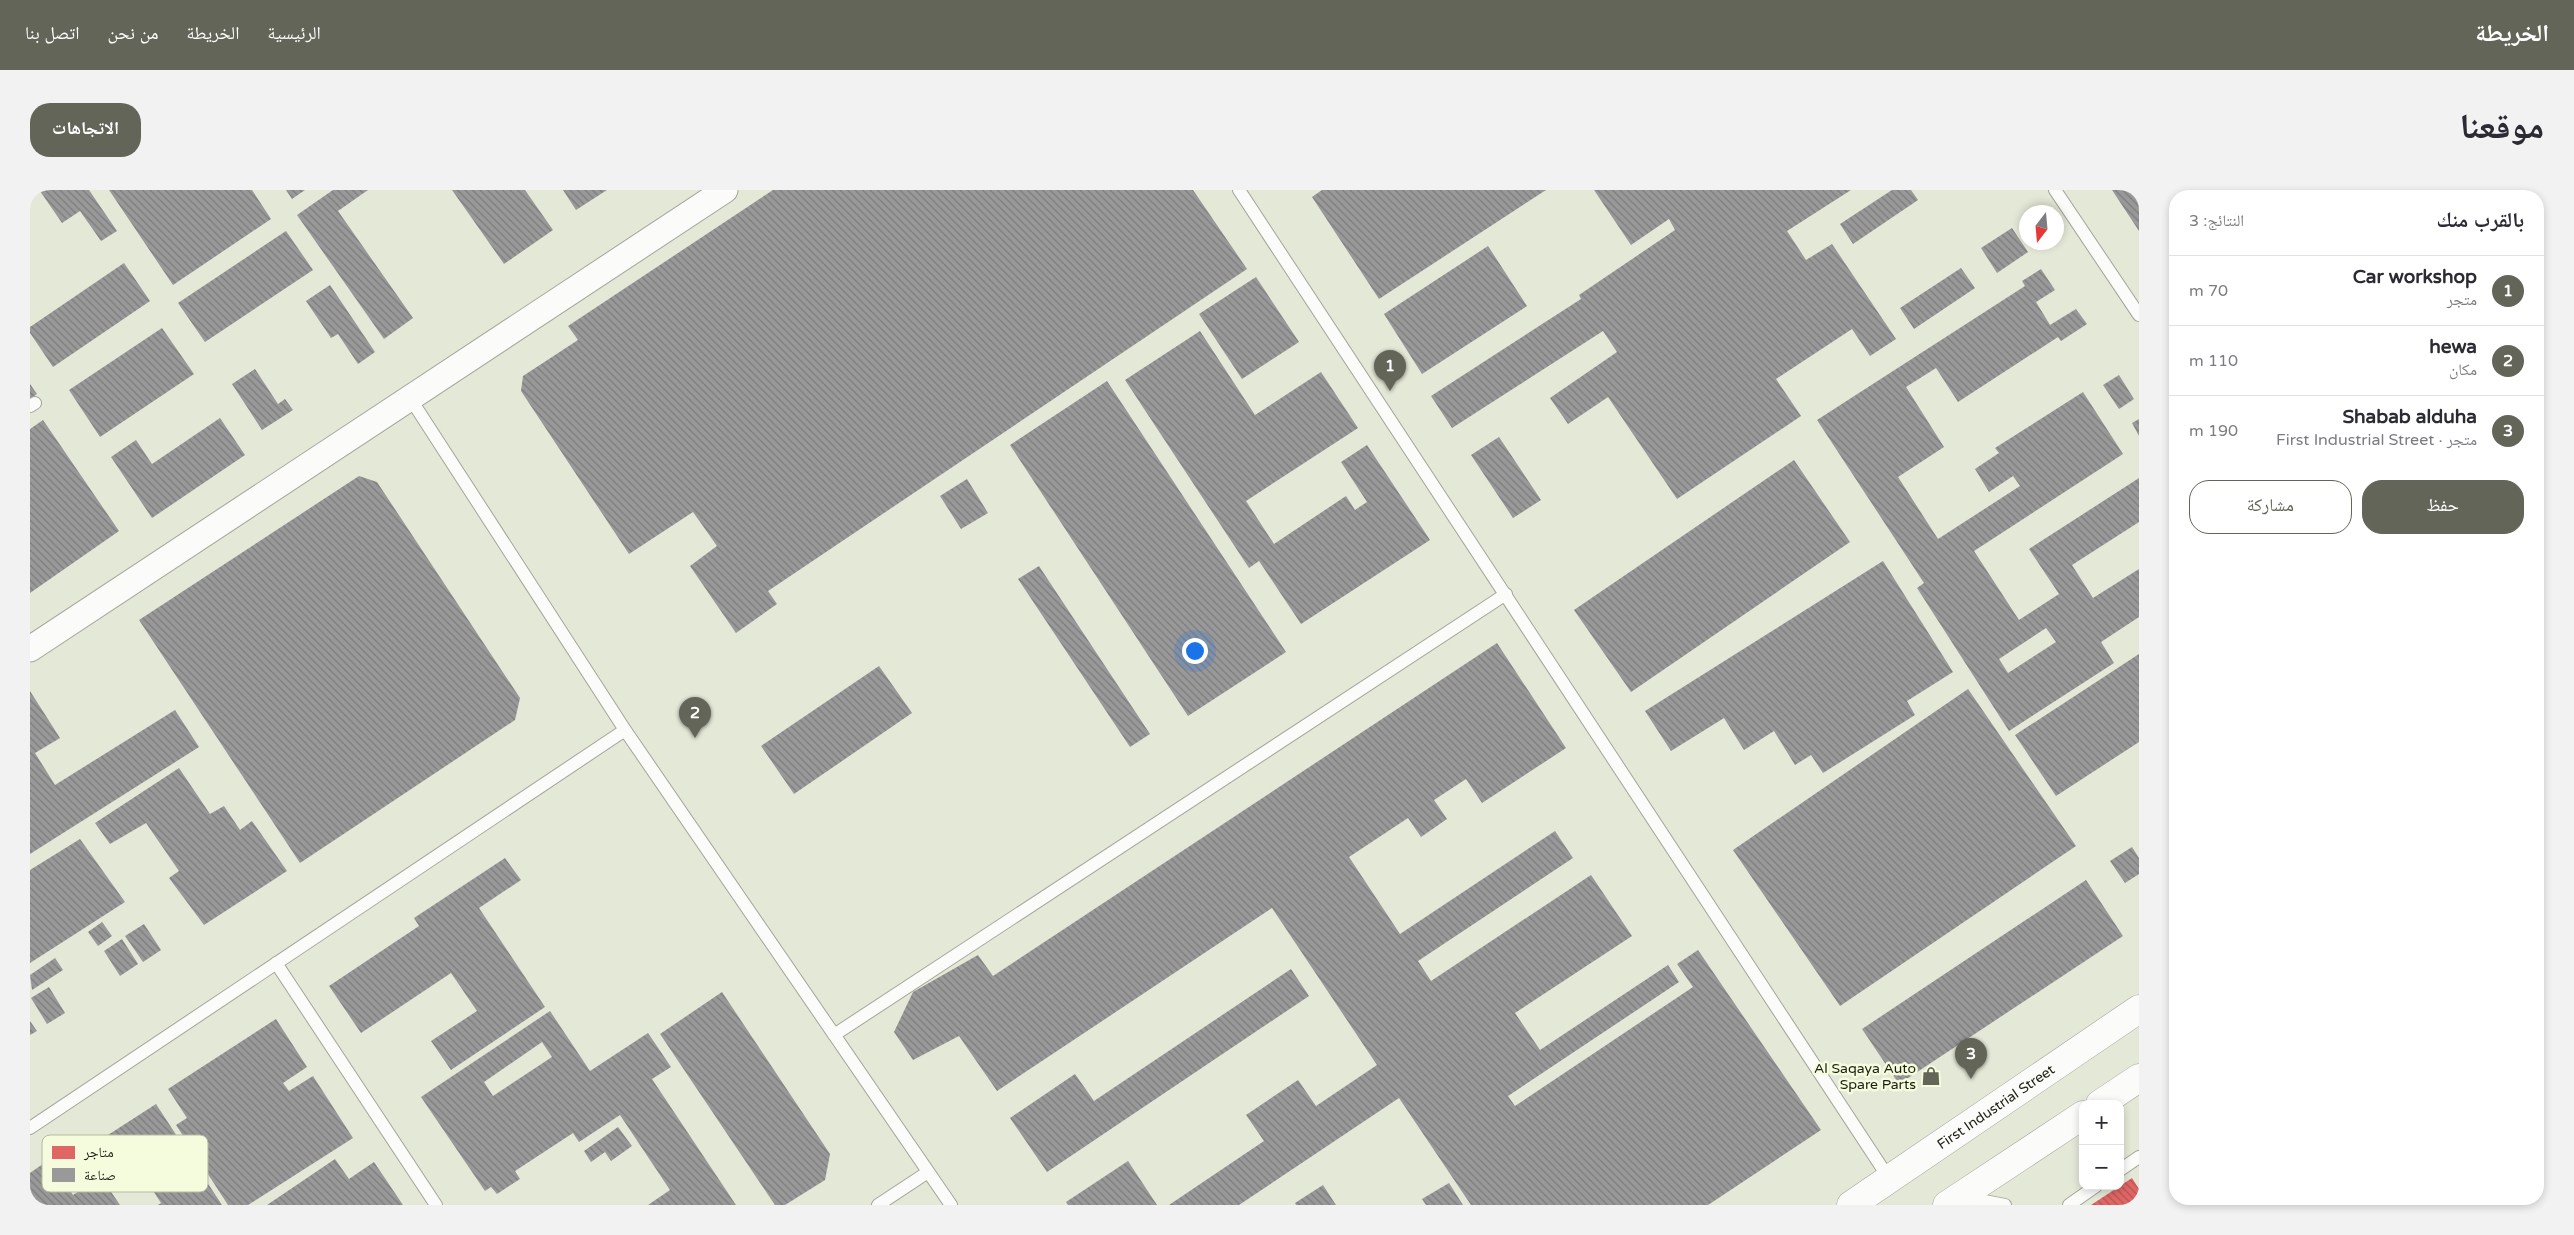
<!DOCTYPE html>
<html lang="ar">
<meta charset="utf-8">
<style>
:root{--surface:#fff;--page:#f2f2f3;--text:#2b2b33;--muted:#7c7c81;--line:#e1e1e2;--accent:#626558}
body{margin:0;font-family:"Varela Round","Noto Naskh Arabic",sans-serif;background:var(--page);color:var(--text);direction:rtl}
.controls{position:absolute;right:15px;bottom:15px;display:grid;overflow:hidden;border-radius:10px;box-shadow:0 2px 8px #0003}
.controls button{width:45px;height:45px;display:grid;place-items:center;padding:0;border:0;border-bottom:1px solid var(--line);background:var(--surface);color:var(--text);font:25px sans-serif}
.compass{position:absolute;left:1989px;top:15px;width:45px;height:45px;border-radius:50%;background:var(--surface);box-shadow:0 2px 8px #0003;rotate:196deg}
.you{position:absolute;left:1164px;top:460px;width:18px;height:18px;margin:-12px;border:4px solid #fff;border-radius:50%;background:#1a73e8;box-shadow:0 0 0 8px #1a73e833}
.badge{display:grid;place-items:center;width:32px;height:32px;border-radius:50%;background:var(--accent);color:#fff;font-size:16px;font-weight:700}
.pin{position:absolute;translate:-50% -41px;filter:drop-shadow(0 1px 2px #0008)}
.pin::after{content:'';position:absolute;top:26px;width:18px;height:15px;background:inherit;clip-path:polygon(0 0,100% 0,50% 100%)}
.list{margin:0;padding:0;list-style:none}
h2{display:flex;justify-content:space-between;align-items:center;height:65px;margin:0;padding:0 20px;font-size:21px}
h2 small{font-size:16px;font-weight:400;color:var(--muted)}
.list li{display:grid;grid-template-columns:32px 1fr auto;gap:15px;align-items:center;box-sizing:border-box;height:70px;padding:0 20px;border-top:1px solid var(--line)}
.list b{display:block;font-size:19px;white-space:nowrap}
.list p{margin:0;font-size:16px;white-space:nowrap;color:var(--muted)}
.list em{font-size:16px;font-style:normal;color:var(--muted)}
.actions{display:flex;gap:10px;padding:15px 20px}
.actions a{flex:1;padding:11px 0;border:1px solid var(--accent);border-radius:20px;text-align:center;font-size:18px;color:var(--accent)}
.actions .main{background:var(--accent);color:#fff}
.map{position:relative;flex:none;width:2109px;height:1015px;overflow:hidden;direction:ltr;border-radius:20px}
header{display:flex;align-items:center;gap:30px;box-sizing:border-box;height:70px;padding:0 25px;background:var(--accent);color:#fff}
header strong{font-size:24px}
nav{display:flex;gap:28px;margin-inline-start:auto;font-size:18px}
.intro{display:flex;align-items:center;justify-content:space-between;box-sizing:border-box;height:120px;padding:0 30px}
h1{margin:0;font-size:35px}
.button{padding:12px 22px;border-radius:20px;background:var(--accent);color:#fff;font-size:18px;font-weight:700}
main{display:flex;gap:30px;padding:0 30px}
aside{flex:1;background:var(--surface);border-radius:20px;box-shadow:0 2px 8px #0003}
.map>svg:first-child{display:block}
</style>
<header>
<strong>الخريطة</strong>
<nav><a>الرئيسية</a><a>الخريطة</a><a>من نحن</a><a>اتصل بنا</a></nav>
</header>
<div class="intro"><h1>موقعنا</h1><a class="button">الاتجاهات</a></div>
<main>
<aside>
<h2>بالقرب منك<small>النتائج: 3</small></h2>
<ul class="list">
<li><span class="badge">1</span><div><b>Car workshop</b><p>متجر</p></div><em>70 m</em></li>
<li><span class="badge">2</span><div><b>hewa</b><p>مكان</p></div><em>110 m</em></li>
<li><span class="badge">3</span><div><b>Shabab alduha</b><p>متجر · First Industrial Street</p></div><em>190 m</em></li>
</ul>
<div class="actions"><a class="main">حفظ</a><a>مشاركة</a></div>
</aside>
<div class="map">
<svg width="2109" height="1015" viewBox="0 0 2109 1015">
<defs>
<pattern id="shops-back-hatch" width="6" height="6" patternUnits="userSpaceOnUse" patternTransform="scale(1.25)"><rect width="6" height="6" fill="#e06666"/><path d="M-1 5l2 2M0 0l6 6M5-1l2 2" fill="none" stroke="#b55353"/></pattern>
<pattern id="industry-back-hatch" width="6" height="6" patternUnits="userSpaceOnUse" patternTransform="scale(1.25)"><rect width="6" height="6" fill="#999"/><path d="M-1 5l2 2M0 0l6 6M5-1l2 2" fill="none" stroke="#7c7c7c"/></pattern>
</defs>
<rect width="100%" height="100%" fill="#e4e8d7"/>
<path fill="url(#shops-back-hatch)" d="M 2102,988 L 2109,999 L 2109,1015 L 2061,1015 Z"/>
<path fill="url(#industry-back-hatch)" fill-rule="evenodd" d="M 12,0 L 59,0 L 87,41 L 71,51 L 50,21 L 32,33 L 10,1 Z
M 79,0 L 222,0 L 241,29 L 143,95 Z
M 256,0 L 275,0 L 262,9 Z
M 303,0 L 338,0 L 308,21 L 383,128 L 354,149 L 267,25 Z
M 422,0 L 495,0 L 523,40 L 474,74 Z
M 533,0 L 577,0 L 546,20 Z
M 743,0 L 1163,0 L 1217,79 L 738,401 L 747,414 L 706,443 L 660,376 L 687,356 L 663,322 L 599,364 L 491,201 L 493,186 L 548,150 L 538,136 Z
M 1292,0 L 1516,0 L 1349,109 L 1282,7 Z
M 1564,0 L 1821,0 L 1757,41 L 1776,70 L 1802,54 L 1866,149 L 1840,166 L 1822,139 L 1746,189 L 1771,226 L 1647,309 L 1578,207 L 1538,234 L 1520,208 L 1587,162 L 1573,141 L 1422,238 L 1401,206 L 1551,109 L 1549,105 L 1645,40 L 1639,29 L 1601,55 Z
M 1862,0 L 1881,0 L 1888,10 L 1823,54 L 1810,34 Z
M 2082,0 L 2109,0 L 2109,41 Z
M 1982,38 L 1998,62 L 1967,83 L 1951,58 Z
M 256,41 L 283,80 L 175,152 L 148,113 Z
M 1458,56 L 1497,116 L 1392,184 L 1354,124 Z
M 94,73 L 120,111 L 23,177 L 0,143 L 0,137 Z
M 1931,78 L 1945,98 L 1884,139 L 1870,118 Z
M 2011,79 L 2025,100 L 2006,112 L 2020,135 L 2046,119 L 2057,134 L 2031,151 L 2028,147 L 1928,212 L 1906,178 L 1876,197 L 1914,257 L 1868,287 L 1908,349 L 1990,296 L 1983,286 L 1959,302 L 1945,279 L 1969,263 L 1965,258 L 2053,202 L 2093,264 L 1944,361 L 1989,430 L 2029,404 L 1999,359 L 2109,288 L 2109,332 L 2042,375 L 2063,408 L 2109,379 L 2109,427 L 2071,452 L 2084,473 L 1979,541 L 1887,398 L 1894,393 L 1787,230 L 1995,96 L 1992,91 ZM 2016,438 L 2026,452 L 1978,483 L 1969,469 Z
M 1226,87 L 1269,152 L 1212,189 L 1169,124 Z
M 300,95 L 345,162 L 328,174 L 308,144 L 301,148 L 276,111 Z
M 132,138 L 164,184 L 70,247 L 39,200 Z
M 1170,141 L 1225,225 L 1291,182 L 1328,238 L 1216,311 L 1244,354 L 1316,306 L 1325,320 L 1337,312 L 1311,272 L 1337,255 L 1400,350 L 1271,434 L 1229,371 L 1219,378 L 1095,190 Z
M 225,179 L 248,214 L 255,209 L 263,220 L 232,240 L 202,194 Z
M 2089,185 L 2104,209 L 2089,219 L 2073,195 Z
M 1077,191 L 1256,462 L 1158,526 L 980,255 Z
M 0,194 L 7,204 L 0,209 Z
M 190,228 L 215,265 L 122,328 L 81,267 L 106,250 L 122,274 Z
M 2109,229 L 2109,246 L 2102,233 Z
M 13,230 L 89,341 L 0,403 L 0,239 Z
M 1469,247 L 1511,310 L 1483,328 L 1441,265 Z
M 1764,270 L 1820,352 L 1601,502 L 1544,420 Z
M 329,286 L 347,292 L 490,508 L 485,530 L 270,673 L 109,430 Z
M 937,289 L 958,323 L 931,339 L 910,306 Z
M 1853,371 L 1923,482 L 1877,511 L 1885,525 L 1793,583 L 1781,565 L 1765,575 L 1744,541 L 1714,560 L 1694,528 L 1641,561 L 1615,521 Z
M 1009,376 L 1120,544 L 1100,557 L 988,389 Z
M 1467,453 L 1536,558 L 1452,613 L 1436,589 L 1404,610 L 1417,629 L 1391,647 L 1378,628 L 1319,667 L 1370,744 L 1525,641 L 1543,668 L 1388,771 L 1401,791 L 1561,685 L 1602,746 L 1485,823 L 1510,860 L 1638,775 L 1649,792 L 1478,906 L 1485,916 L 1663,797 L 1647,774 L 1668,760 L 1791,940 L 1678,1015 L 1441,1015 L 1369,908 L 1209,1015 L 1139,1015 L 1234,951 L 1216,925 L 1268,890 L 1286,916 L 1347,875 L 1242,718 L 967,901 L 929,846 L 883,870 L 864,842 L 883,802 L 948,765 L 963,786 Z
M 2109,464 L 2109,552 L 2026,606 L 1985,545 Z
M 849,476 L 882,523 L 764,604 L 731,556 Z
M 1938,499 L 2046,656 L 1810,816 L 1703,660 Z
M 0,501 L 30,548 L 5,563 L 25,595 L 145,520 L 169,557 L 0,664 Z
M 149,578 L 180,624 L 194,616 L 210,640 L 222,631 L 257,681 L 174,735 L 139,688 L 149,681 L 116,633 L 80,654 L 65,633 Z
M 50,649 L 95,712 L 0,773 L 0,680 Z
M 2102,657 L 2109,668 L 2109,684 L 2095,693 L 2080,671 Z
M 475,668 L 491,690 L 449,718 L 515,817 L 421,880 L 401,851 L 447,821 L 421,783 L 331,843 L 299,796 L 389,736 L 384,728 Z
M 2056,690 L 2093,746 L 1869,894 L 1832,839 Z
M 72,732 L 82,746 L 68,756 L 58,742 Z
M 114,734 L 131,760 L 113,772 L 95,746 Z
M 92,749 L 108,774 L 90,786 L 74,761 Z
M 25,768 L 33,780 L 2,800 L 0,785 Z
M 1261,779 L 1279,806 L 1017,982 L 980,928 L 1045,884 L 1064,911 Z
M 19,797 L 35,823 L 17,834 L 1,808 Z
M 692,802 L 800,964 L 795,990 L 755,1015 L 745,1015 L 630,844 Z
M 520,821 L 560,881 L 618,843 L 641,877 L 622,889 L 706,1015 L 618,1015 L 640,1000 L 590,925 L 549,952 L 543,943 L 485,981 L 490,989 L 467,1004 L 461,997 L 455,1001 L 391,907 ZM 512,852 L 522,867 L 463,906 L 454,892 Z
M 246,829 L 277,877 L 253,893 L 259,901 L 283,886 L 323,948 L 218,1015 L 198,1015 L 146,935 L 157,928 L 138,899 Z
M 0,831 L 7,841 L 0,845 Z
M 126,914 L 192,1015 L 128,1015 L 131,1013 L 93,954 L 73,967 L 64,954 Z
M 588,937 L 602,956 L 581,971 L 575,962 L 561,972 L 554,961 Z
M 20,969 L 43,1005 L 71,987 L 90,1015 L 3,1015 L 0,1010 L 0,983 Z
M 305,969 L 319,989 L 344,972 L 373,1015 L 237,1015 Z
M 1098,971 L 1127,1015 L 1038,1015 L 1036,1012 Z
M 1419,993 L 1433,1015 L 1396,1015 L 1392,1009 Z
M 1293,995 L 1306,1015 L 1266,1015 L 1265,1013 Z"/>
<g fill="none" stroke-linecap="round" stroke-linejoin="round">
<g stroke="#a3a599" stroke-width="14">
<path id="service" d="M 1209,0 L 1860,990
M 2025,0 L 2109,125
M 380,208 L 595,540 L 921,1015
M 0,216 L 5,213
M 246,773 L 406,1015
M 804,845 L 1476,404
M 0,938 L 595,540
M 2090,980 L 2109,967
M 1934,1007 L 1975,1015
M 848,1015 L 898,982
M 2039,1015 L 2066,996"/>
</g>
<g stroke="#a3a599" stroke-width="27">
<path id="minor" d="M 0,459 L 695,0"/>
</g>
<g stroke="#a3a599" stroke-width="29">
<g id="secondary">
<path d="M 2070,914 L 2109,888"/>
<path id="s1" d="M 1821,1015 L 2109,819"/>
<path d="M 1917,1015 L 2053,925"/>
</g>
</g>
<use href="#service" stroke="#fbfcf9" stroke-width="12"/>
<use href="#minor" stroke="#fbfcf9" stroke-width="25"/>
<use href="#secondary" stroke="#fbfcf9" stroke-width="28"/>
</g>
<defs>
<g id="shop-bare" transform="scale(1.5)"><path d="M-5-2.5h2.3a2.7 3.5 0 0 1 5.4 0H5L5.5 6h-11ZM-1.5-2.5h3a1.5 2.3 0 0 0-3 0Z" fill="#626558" stroke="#f5fcdd" stroke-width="2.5" paint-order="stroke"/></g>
</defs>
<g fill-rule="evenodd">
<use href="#shop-bare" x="1901" y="886"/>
</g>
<g text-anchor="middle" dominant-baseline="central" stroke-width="5" stroke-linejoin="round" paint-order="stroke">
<g font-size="14" fill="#1c1e13" stroke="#f5fcdd" text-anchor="end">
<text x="1886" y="878">Al Saqaya Auto<tspan x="1886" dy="16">Spare Parts</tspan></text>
</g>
<g font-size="14" fill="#1c1e13" stroke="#f5fcdd">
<text stroke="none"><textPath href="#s1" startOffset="175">First Industrial Street</textPath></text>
</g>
</g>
<rect x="12" y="945" width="166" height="57" rx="8" fill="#f5fcdd" stroke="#b4b9a0" stroke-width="1"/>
<rect x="22" y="956" width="23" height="13" fill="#e06666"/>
<rect x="22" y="978" width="23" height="14" fill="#999"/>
<g font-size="14" fill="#1c1e13">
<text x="54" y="967">متاجر</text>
<text x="54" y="990">صناعة</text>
</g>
</svg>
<div class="controls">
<button>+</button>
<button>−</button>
</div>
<svg class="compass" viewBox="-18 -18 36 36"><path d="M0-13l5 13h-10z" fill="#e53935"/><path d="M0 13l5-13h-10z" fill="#7c7c81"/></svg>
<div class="you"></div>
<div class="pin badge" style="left:1360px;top:201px">1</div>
<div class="pin badge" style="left:665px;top:548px">2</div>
<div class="pin badge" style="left:1941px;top:889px">3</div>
</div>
</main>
